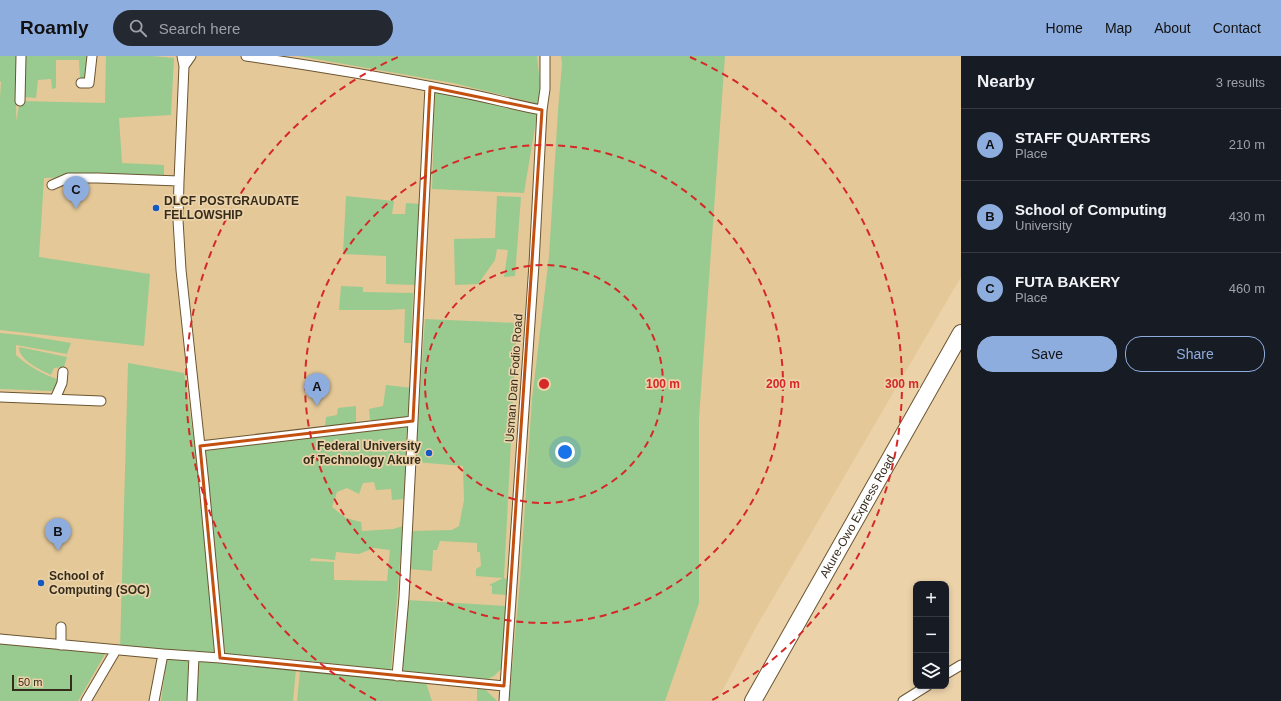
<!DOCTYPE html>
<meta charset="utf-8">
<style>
:root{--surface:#171b24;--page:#242831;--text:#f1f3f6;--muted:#9ea1a6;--line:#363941;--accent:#8eaddf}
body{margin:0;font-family:Helvetica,sans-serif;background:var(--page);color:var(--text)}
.controls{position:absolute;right:12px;bottom:12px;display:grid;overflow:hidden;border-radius:8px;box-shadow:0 2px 6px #0003}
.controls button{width:36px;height:36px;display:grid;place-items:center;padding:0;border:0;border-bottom:1px solid var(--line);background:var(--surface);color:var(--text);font:20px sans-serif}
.scale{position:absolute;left:12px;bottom:10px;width:60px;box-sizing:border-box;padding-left:4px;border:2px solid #362c1c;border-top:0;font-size:11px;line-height:14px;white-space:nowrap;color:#362c1c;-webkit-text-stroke:3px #ebd2a9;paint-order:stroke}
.you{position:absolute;left:565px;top:396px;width:14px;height:14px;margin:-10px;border:3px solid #fff;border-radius:50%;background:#1a73e8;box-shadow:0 0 0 6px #1a73e833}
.badge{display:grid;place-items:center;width:26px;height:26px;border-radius:50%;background:var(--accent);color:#111;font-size:13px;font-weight:700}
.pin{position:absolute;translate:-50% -33px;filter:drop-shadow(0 1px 2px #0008)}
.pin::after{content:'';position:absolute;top:21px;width:14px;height:12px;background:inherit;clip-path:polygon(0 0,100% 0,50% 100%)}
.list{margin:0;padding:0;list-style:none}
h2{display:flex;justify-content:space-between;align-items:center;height:52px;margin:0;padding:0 16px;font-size:17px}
h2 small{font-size:13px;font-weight:400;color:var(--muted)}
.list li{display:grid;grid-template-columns:26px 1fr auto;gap:12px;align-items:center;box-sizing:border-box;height:72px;padding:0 16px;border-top:1px solid var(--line)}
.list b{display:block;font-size:15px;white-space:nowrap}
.list p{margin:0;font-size:13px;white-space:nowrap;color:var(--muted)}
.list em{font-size:13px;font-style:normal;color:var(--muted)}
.actions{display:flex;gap:8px;padding:12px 16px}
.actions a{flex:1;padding:9px 0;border:1px solid var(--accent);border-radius:16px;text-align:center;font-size:14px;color:var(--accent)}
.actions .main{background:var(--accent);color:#111}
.icon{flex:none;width:22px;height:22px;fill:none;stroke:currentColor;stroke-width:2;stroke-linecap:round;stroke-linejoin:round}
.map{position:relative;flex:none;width:961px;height:645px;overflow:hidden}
header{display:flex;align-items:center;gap:24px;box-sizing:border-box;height:56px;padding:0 20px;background:var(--accent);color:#111}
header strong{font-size:19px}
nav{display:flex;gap:22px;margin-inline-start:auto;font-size:14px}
.search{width:280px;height:36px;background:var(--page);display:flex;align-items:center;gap:10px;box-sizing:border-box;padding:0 14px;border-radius:22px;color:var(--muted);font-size:15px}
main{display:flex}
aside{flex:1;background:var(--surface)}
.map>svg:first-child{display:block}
</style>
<header>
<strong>Roamly</strong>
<div class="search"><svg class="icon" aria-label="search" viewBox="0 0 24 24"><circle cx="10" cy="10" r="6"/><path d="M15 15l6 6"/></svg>Search here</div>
<nav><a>Home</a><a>Map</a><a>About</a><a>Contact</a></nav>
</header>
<main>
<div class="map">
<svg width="961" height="645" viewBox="0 0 961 645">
<rect width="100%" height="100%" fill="#ebd2a9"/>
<path fill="#e4c898" d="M 0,0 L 961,0 L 961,221 L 755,573 L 717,645 L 0,645 Z"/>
<path fill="#99ca8f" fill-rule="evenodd" d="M 0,0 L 17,0 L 16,65 L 20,45 L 105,47 L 106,0 L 152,0 L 174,2 L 171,59 L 119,62 L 122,107 L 164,109 L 164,119 L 44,122 L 39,201 L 150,218 L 144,290 L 0,274 L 0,42 L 1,26 L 0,25 Z
M 24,0 L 90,0 L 87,23 L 80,23 L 79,4 L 56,4 L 56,32 L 52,33 L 51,23 L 38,24 L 36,42 L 23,41 Z
M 298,0 L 537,0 L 540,28 L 539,48 L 453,27 Z
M 561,0 L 725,0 L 699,362 L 699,547 L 665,645 L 509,645 L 520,525 L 532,343 L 549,200 L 558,55 L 562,8 Z
M 435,31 L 538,53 L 524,137 L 432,133 Z
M 346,140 L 394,145 L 392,158 L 405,158 L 406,147 L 420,148 L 417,229 L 386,228 L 386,200 L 343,198 Z
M 497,140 L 521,141 L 515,220 L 504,221 L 508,194 L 497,193 L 495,204 L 478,228 L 455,229 L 454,183 L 495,182 Z
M 341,230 L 363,231 L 363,236 L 413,237 L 411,287 L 404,287 L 405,253 L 388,254 L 339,254 Z
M 425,263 L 517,267 L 504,522 L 510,524 L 508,539 L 492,538 L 492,530 L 489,529 L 503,522 L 476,520 L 476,513 L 481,510 L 480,496 L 477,496 L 477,487 L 440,485 L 437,494 L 433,494 L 432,515 L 409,513 L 412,475 L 452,474 L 459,470 L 464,444 L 463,410 L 415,406 Z
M 0,277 L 29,280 L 71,287 L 67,298 L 16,289 L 16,299 C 28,310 42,318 57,323 L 59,328 L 52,335 L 0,333 Z
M 19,291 L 67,301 L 64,311 L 54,312 L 51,319 C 41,314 18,304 19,291 Z
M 128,307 L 184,317 L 210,492 L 220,601 L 120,594 Z
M 386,329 L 412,332 L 410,363 L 370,364 L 369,353 L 383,350 Z
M 356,350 L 356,367 L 325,371 L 326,361 L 337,359 L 338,352 Z
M 407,370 L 404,443 L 392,444 L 391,433 L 376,434 L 374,426 L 363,427 L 359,438 L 347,432 L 337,436 L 332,451 L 346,462 L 361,466 L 362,475 L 393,473 L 403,470 L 391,614 L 300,604 L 225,598 L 205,395 L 323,379 ZM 374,492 L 390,494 L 387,525 L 334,524 L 334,506 L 310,505 L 311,502 L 335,504 L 336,496 L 359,498 Z
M 407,544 L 506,550 L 501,613 L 494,620 L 488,623 L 402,616 Z
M 0,587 L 105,598 L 78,645 L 0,645 Z
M 167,601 L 296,613 L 293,645 L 161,645 Z
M 300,615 L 387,622 L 426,627 L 432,645 L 297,645 Z
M 477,633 L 486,634 L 497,645 L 477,645 Z"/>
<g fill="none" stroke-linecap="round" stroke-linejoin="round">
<g stroke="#6b5530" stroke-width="11">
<path id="street" d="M 182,0 L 184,10 L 179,125 L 178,164 L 181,214 L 204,428 L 220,602
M 246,0 C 317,10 388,22 459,36 C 487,41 514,49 542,54
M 184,10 L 191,0
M 81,27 L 89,27 L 92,0
M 20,45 L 21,0
M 52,129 L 68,122 L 98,122 L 179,125
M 0,341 L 101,345
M 55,343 L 62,327 L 63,316
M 200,390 L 413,365
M 61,571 L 61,589
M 0,583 L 163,598 L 220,602 L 504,630
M 946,618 L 961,609
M 397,620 L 404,541 L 430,31
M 86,645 L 116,594
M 154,645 L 163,598
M 192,645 L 194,600
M 504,645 L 534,208 L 542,54 L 545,33 L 545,0
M 903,645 L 927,630"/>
</g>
<g stroke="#6b5530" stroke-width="18">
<g id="highway">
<path id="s1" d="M 753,645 L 961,277"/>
</g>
</g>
<use href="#street" stroke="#fff" stroke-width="9"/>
<use href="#highway" stroke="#fff" stroke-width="16"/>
</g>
<path fill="none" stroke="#c4500f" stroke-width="3" stroke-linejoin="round" d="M 430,31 L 542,54 L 504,630 L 220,602 L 200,390 L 413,365 Z"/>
<g fill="none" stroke="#d62828" stroke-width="2" stroke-dasharray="7 5">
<circle cx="544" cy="328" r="119"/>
<circle cx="544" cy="328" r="239"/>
<path d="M376 644A358 358 0 0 1 398 1M690 1A358 358 0 0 1 712 644"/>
</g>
<g fill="#1458c2" stroke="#ebd2a9" stroke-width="1.5">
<circle cx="156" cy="152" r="4"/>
<circle cx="429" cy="397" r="4"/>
<circle cx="41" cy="527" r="4"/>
</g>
<g text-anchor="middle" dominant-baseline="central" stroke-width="3.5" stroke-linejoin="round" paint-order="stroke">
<g font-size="12" font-weight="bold" fill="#362c1c" stroke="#ebd2a9" text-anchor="start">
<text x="164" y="145">DLCF POSTGRAUDATE<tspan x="164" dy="14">FELLOWSHIP</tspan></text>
<text x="421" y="390" text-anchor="end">Federal University<tspan x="421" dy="14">of Technology Akure</tspan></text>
<text x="49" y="520">School of<tspan x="49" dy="14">Computing (SOC)</tspan></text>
</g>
<g font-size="12" fill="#362c1c" stroke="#ebd2a9">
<text transform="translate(514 322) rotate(-86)">Usman Dan Fodio Road</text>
<text stroke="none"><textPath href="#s1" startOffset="212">Akure-Owo Express Road</textPath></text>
</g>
</g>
<circle cx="544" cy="328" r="6" fill="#d62828" stroke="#ebd2a9" stroke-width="2"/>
<g font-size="12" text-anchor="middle" font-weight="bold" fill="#d62828" stroke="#ebd2a9" stroke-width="3.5" stroke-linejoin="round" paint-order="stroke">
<text x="663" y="332">100 m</text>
<text x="783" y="332">200 m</text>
<text x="902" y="332">300 m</text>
</g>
</svg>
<div class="controls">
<button>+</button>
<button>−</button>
<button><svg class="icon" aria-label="layers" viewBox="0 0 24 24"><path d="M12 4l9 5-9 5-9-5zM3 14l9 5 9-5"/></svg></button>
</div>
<div class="scale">50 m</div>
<div class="you"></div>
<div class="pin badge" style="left:317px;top:350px">A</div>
<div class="pin badge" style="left:58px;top:495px">B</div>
<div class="pin badge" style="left:76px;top:153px">C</div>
</div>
<aside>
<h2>Nearby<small>3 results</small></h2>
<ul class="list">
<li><span class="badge">A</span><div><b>STAFF QUARTERS</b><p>Place</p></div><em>210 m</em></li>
<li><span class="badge">B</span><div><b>School of Computing</b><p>University</p></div><em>430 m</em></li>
<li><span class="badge">C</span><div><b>FUTA BAKERY</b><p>Place</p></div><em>460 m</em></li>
</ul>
<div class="actions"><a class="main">Save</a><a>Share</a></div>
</aside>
</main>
